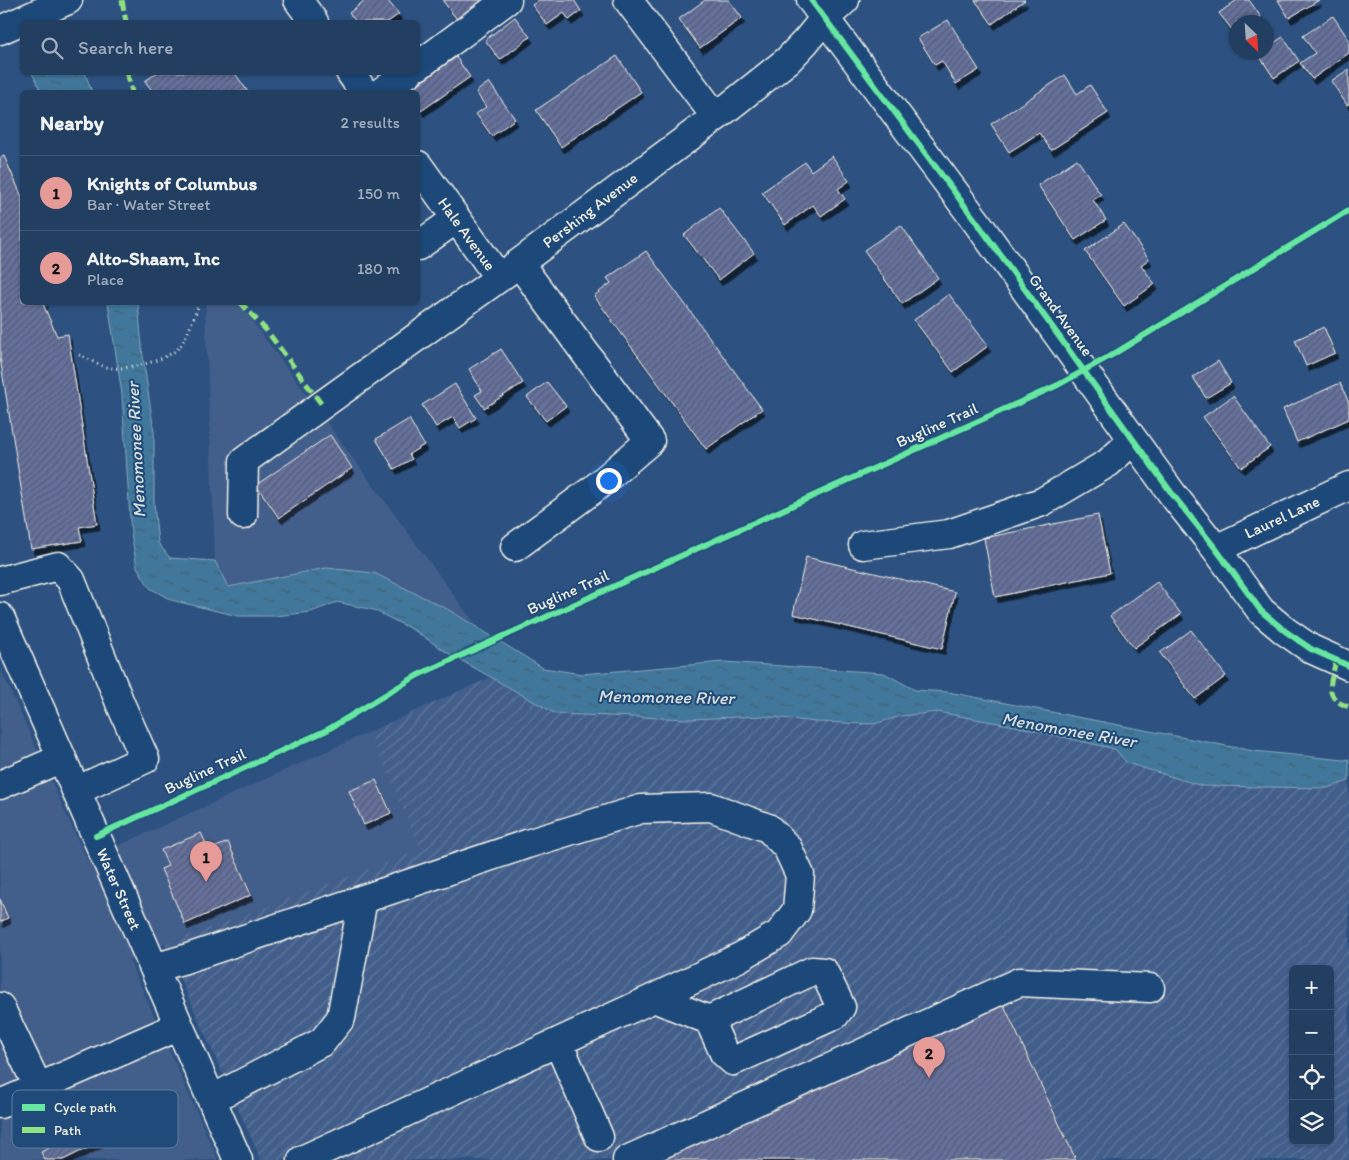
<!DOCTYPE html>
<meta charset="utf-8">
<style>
:root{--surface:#223e61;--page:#2a4567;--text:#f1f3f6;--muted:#a2aebd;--line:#3f5776;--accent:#e69b98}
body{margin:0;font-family:Itim,sans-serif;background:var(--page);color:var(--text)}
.controls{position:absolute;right:15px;bottom:15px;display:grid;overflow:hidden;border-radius:8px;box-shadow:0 1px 4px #0004}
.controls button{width:45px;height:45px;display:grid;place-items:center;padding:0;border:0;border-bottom:1px solid var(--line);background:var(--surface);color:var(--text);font:25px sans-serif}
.compass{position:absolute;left:1229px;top:15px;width:45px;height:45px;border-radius:50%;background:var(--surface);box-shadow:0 1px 4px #0004;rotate:155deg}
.you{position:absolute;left:608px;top:480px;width:18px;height:18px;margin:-12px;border:4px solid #fff;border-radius:50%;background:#1a73e8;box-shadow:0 0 0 8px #1a73e833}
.badge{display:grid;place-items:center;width:32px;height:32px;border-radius:50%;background:var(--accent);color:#111;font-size:16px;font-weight:700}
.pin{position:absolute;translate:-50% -41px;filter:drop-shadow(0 1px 2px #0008)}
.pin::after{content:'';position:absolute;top:26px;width:18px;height:15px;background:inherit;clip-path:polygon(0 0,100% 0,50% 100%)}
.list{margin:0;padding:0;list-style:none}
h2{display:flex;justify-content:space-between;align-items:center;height:65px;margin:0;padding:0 20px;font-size:21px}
h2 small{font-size:16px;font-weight:400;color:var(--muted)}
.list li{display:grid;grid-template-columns:32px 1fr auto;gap:15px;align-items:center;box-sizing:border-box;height:75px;padding:0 20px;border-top:1px solid var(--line)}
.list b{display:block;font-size:19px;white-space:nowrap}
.list p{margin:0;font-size:16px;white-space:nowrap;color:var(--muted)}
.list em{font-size:16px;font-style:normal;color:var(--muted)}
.icon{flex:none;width:28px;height:28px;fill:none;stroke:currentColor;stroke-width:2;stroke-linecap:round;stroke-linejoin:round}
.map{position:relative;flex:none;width:1349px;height:1160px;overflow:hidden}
.search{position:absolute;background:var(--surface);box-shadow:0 1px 4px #0004;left:20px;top:20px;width:400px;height:55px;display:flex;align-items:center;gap:12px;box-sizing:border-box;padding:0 18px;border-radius:8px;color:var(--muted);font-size:19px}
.panel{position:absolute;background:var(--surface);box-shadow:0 1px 4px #0004;left:20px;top:90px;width:400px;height:215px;border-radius:8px}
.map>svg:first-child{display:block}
</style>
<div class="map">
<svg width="1349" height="1160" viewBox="0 0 1349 1160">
<defs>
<pattern id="industrial-furrows" width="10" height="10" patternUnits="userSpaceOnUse" patternTransform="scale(1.25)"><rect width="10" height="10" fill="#425e8b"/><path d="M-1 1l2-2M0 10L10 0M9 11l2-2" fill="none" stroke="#5e769b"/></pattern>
<pattern id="water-ripples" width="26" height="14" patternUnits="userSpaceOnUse" patternTransform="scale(1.25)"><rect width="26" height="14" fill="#40779b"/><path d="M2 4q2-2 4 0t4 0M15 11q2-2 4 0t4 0" fill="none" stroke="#446070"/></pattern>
<pattern id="building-hatch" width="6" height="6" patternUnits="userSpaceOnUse" patternTransform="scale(1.25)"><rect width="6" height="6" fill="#65719d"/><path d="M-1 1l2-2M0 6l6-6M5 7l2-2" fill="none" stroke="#575c72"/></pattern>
<filter id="shadow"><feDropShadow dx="3" dy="5.5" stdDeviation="0" flood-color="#0009"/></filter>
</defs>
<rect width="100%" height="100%" fill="#2d5281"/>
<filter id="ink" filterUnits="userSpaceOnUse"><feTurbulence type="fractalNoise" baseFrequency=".02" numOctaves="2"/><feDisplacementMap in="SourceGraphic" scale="10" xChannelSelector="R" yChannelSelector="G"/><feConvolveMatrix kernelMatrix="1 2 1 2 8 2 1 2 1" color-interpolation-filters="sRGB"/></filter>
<g filter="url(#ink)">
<path fill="#425e8b" d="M 205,303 L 239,303 L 478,628 L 449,610 L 326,568 L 228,587 L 215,561 Z
M 0,668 L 87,860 L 369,732 L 422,850 L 165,944 L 129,960 L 218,1160 L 0,1160 Z"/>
<path fill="url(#industrial-furrows)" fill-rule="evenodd" d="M 491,677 L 556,714 L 690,719 L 763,716 L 816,722 L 874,724 L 901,716 L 937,712 L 1015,726 L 1115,749 L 1127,763 L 1202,786 L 1327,788 L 1349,781 L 1349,1160 L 261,1160 L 165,944 L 421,850 L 369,732 ZM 1293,969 L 1330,969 L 1330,1141 L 1293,1141 Z"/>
<path fill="url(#water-ripples)" stroke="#88a8ba" d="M 32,73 L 85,73 L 92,92 L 41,92 Z
M 108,303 L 138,303 L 143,357 L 154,432 L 154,503 L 158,543 L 170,558 L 215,561 L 228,587 L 326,568 L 374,573 L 449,610 L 543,668 L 582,674 L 724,662 L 884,673 L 915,690 L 948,692 L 1253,751 L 1344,760 L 1349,759 L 1349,781 L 1327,788 L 1202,786 L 1127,763 L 1115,749 L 1015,726 L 937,712 L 901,716 L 874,724 L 816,722 L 763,716 L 690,719 L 556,714 L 448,653 L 415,631 L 374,610 L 337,602 L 311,612 L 275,616 L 238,616 L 171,600 L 150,588 L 137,567 L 131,533 L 122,394 Z"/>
<path fill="url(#building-hatch)" stroke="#f4f1e8" filter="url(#shadow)" d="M 365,0 L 387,0 L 399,14 L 388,22 L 356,22 L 349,13 Z
M 445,0 L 483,0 L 484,2 L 458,21 L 443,1 Z
M 539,0 L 574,0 L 581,11 L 569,20 L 564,13 L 547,25 L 532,5 Z
M 705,0 L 729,0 L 742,18 L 700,48 L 679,19 Z
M 975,0 L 1025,0 L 992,24 Z
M 1237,0 L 1249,0 L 1261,17 L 1253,22 L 1236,22 L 1236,35 L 1219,13 Z
M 1278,0 L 1319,0 L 1289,18 Z
M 1333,16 L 1349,40 L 1349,53 L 1312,79 L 1300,63 L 1315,53 L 1303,36 Z
M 515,17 L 530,37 L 500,60 L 485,40 Z
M 948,20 L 979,70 L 956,84 L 942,61 L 935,65 L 918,38 Z
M 1283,37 L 1299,61 L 1274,78 L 1258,54 L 1266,52 L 1266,48 Z
M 617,56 L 641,92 L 561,147 L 536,110 Z
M 456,57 L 470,77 L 421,111 L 418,106 L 418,92 L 407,92 Z
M 1349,69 L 1349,104 L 1347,105 L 1331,81 Z
M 158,72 L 234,72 L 248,92 L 153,92 L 145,81 Z
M 1065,75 L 1077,94 L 1090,85 L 1108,113 L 1051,150 L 1039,133 L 1009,152 L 991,124 Z
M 489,82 L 515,119 L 492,136 L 476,114 L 486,107 L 476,92 Z
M 4,156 L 22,197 L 22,302 L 46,302 L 43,304 L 57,336 L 68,334 L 97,524 L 79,527 L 82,541 L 31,549 L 0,358 L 0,158 Z
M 832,156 L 849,181 L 838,189 L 845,199 L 821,216 L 813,205 L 785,225 L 762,192 L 805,162 L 811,171 Z
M 1077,159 L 1101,195 L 1093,200 L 1106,220 L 1075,240 L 1038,185 Z
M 719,208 L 754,253 L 719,280 L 684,235 Z
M 1124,224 L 1149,259 L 1141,265 L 1155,284 L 1124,306 L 1085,251 Z
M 901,225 L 938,278 L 902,304 L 864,250 Z
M 646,251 L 762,409 L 706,449 L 594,296 L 611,283 L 607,278 Z
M 949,294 L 988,346 L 953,372 L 914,320 Z
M 1324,327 L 1335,353 L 1306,366 L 1295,340 Z
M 501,349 L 523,383 L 484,408 L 475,395 L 482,391 L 469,369 Z
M 1218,361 L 1231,383 L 1206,398 L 1193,377 Z
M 547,382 L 566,406 L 546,421 L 527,397 Z
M 1340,383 L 1349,403 L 1349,419 L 1297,442 L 1283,409 Z
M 455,384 L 476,418 L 460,428 L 453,417 L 436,427 L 422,405 Z
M 1233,396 L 1270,447 L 1241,468 L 1203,417 Z
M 409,419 L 424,445 L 409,454 L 412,459 L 394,469 L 376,439 Z
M 330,435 L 352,468 L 279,518 L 256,485 Z
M 1098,515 L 1110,573 L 995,597 L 984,538 Z
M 806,557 L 955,592 L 942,649 L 793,614 Z
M 1157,582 L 1181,614 L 1134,648 L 1110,616 Z
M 1191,630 L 1226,676 L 1195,699 L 1160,653 Z
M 376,780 L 391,813 L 364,825 L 349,791 Z
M 201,833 L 209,850 L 228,842 L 251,895 L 185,924 L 161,869 L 168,866 L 161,850 Z
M 0,899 L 8,918 L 0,922 Z
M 1000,997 L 1076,1160 L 639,1160 Z
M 128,1109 L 135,1125 L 63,1160 L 45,1160 L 41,1152 Z"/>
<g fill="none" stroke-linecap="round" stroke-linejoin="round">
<g stroke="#f4f1e8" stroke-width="31">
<path id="minor" d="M 298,0 L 314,22
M 628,0 L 716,117
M 811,0 L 976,221 L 1173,495 L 1216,549 L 1261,611 L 1285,631 L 1311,649 L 1349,666
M 0,30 L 68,0
M 418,66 L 507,0
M 350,72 L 364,92
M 381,92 L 409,72
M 418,165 L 499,278
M 418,246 L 456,219
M 243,515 L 244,461 L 499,278 L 716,117 L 788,60 L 806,41 L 824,19 L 845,0
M 863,545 L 949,534 L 1042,502 L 1108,463 L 1133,440
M 515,547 L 595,488 L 650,441 L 519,263
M 1216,549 L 1349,486
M 0,581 L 58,566 L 71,580 L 120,703 L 145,759 L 76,791
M 0,617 L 238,1160
M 0,785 L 62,758
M 154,968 L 185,959 L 527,844 L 641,809 L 711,807 L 768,828 L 787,847 L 800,875 L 797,910 L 779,934 L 740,957 L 654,998
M 0,1007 L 38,1087
M 558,1042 L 599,1137
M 212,1099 L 322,1042 L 341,1018 L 363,899
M 0,1104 L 179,1026
M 302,1160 L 654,998 L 709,1020 L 724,1053 L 733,1061 L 835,1015 L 841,1007 L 824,972 L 812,971 L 709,1020
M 627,1160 L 1019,982 L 1150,988"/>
</g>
<path stroke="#f4f1e8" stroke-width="3" stroke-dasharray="1 4" stroke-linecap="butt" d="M 79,355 C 89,359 101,367 111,368 C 128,370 171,360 181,345 C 189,333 194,316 200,302"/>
<use href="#minor" stroke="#1f4a7a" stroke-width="28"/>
<path stroke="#91e382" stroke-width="5" stroke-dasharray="10 5" stroke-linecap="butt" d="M 122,0 L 126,22
M 127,72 L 132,92
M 240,302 L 267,331 L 323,406
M 1336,661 C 1331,682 1322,698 1349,707"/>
<g stroke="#1f4a7a" stroke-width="9">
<path id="cycleway" d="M 811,0 L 976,221 L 1173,495 L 1216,549 L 1261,611 L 1285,631 L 1311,649 L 1349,666
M 96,836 L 327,730 L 418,675 L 1058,385 L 1112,355 L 1349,210"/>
</g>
<use href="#cycleway" stroke="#66e7a1" stroke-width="6"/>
</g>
</g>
<g text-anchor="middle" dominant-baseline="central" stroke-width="4" stroke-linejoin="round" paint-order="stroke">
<g font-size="16" fill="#f4f1e8" stroke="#1f4a7a">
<text transform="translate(590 210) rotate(-37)">Pershing Avenue</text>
<text transform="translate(467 234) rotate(54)">Hale Avenue</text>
<text transform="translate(1061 315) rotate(54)">Grand Avenue</text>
<text transform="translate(937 425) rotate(-24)">Bugline Trail</text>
<text transform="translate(1282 517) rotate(-25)">Laurel Lane</text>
<text transform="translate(568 592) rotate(-24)">Bugline Trail</text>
<text transform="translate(205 771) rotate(-25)">Bugline Trail</text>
<text transform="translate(119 889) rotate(66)">Water Street</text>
</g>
<g font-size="18" font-style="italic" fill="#d9dfdc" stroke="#1f4a7a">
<text transform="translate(136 450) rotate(-93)">Menomonee River</text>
<text transform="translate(666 697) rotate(1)">Menomonee River</text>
<text transform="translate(1069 730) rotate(10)">Menomonee River</text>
</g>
</g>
<rect x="12" y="1090" width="166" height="58" rx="8" fill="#1f4a7a" stroke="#5f7c9b" stroke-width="1"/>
<rect x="22" y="1104" width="23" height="7" fill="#66e7a1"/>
<rect x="22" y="1127" width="23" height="6" fill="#91e382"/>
<g font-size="14" fill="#f4f1e8">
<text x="54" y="1112">Cycle path</text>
<text x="54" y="1135">Path</text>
</g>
</svg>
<div class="controls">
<button>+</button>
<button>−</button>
<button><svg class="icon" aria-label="locate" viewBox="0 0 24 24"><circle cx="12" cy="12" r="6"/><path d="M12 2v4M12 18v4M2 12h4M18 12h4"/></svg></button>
<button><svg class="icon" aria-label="layers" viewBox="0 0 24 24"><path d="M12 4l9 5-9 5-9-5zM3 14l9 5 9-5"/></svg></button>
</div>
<svg class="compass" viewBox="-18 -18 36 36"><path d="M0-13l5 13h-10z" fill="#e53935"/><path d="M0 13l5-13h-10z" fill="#a2aebd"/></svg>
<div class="you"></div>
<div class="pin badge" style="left:206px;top:882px">1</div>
<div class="pin badge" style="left:929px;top:1078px">2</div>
<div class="search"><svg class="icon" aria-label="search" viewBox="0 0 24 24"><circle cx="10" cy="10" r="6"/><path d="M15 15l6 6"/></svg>Search here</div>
<section class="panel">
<h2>Nearby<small>2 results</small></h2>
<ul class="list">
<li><span class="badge">1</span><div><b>Knights of Columbus</b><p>Bar · Water Street</p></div><em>150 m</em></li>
<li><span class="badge">2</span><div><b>Alto-Shaam, Inc</b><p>Place</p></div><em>180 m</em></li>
</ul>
</section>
</div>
